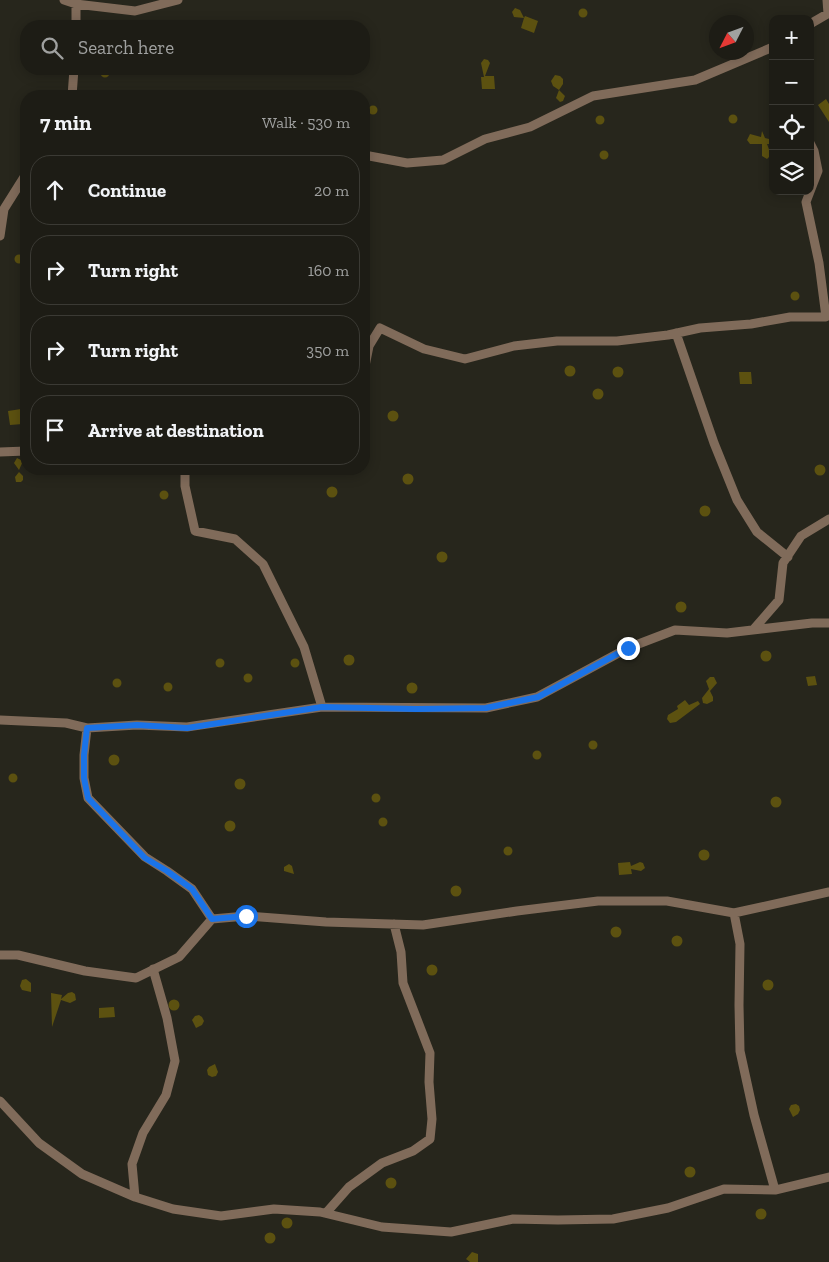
<!DOCTYPE html>
<meta charset="utf-8">
<style>
:root{--surface:#1d1c15;--page:#25251e;--text:#f1f3f6;--muted:#a0a1a0;--line:#3b3a34}
body{margin:0;font-family:"Zilla Slab",serif;background:var(--page);color:var(--text)}
.controls{position:absolute;right:15px;top:15px;display:grid;overflow:hidden;border-radius:10px;box-shadow:0 2px 12px #0003}
.controls button{width:45px;height:45px;display:grid;place-items:center;padding:0;border:0;border-bottom:1px solid var(--line);background:var(--surface);color:var(--text);font:25px sans-serif}
.compass{position:absolute;left:709px;top:15px;width:45px;height:45px;border-radius:50%;background:var(--surface);box-shadow:0 2px 12px #0003;rotate:228deg}
.stop{position:absolute;width:15px;height:15px;margin:-11px;border:4px solid #1a73e8;border-radius:50%;background:#fff}
.stop.end{background:#1a73e8;border-color:#fff;box-shadow:0 1px 5px #0008}
.list{margin:0;padding:0;list-style:none}
h2{display:flex;justify-content:space-between;align-items:center;height:65px;margin:0;padding:0 20px;font-size:21px}
h2 small{font-size:16px;font-weight:400;color:var(--muted)}
.list li{display:grid;grid-template-columns:32px 1fr auto;gap:15px;align-items:center;box-sizing:border-box;height:70px;margin:0 10px 10px;padding:0 10px;border:1px solid var(--line);border-radius:20px}
.list b{display:block;font-size:19px;white-space:nowrap}
.list em{font-size:16px;font-style:normal;color:var(--muted)}
.icon{flex:none;width:28px;height:28px;fill:none;stroke:currentColor;stroke-width:2;stroke-linecap:round;stroke-linejoin:round}
.map{position:relative;flex:none;width:829px;height:1262px;overflow:hidden}
.search{position:absolute;background:var(--surface);box-shadow:0 2px 12px #0003;left:20px;top:20px;width:350px;height:55px;display:flex;align-items:center;gap:12px;box-sizing:border-box;padding:0 18px;border-radius:20px;color:var(--muted);font-size:19px}
.panel{position:absolute;background:var(--surface);box-shadow:0 2px 12px #0003;left:20px;top:90px;width:350px;height:385px;border-radius:20px}
.map>svg:first-child{display:block}
</style>
<div class="map">
<svg width="829" height="1262" viewBox="0 0 829 1262">
<rect width="100%" height="100%" fill="#27261c"/>
<path fill="#5c5110" d="M 515,8 L 520,10 L 524,18 L 525,16 L 538,21 L 534,33 L 521,28 L 524,18 L 514,17 L 512,12 Z
M578.5 13a4.5 4.5 0 1 1 9 0a4.5 4.5 0 1 1-9 0Z
M 484,59 L 488,60 L 490,63 L 485,76 L 494,76 L 495,89 L 482,89 L 481,77 L 484,77 L 481,63 Z
M100.5 73a4.5 4.5 0 1 1 9 0a4.5 4.5 0 1 1-9 0Z
M 555,75 L 560,76 L 563,79 L 563,84 L 559,90 L 553,86 L 551,81 Z
M 559,90 L 565,96 L 563,101 L 560,102 L 556,98 Z
M 826,99 L 829,104 L 829,122 L 818,105 Z
M368.5 110a4.5 4.5 0 1 1 9 0a4.5 4.5 0 1 1-9 0Z
M728.5 119a4.5 4.5 0 1 1 9 0a4.5 4.5 0 1 1-9 0Z
M595.5 120a4.5 4.5 0 1 1 9 0a4.5 4.5 0 1 1-9 0Z
M 762,131 L 765,138 L 773,140 L 773,144 L 767,144 L 771,155 L 767,159 L 762,156 L 762,144 L 750,144 L 747,140 L 750,134 L 761,137 Z
M599.5 155a4.5 4.5 0 1 1 9 0a4.5 4.5 0 1 1-9 0Z
M14.5 259a4.5 4.5 0 1 1 9 0a4.5 4.5 0 1 1-9 0Z
M790.5 296a4.5 4.5 0 1 1 9 0a4.5 4.5 0 1 1-9 0Z
M564.5 371a5.5 5.5 0 1 1 11 0a5.5 5.5 0 1 1-11 0Z
M612.5 372a5.5 5.5 0 1 1 11 0a5.5 5.5 0 1 1-11 0Z
M 739,372 L 751,372 L 752,384 L 740,384 Z
M592.5 394a5.5 5.5 0 1 1 11 0a5.5 5.5 0 1 1-11 0Z
M 21,409 L 23,424 L 10,425 L 8,411 Z
M387.5 416a5.5 5.5 0 1 1 11 0a5.5 5.5 0 1 1-11 0Z
M 17,458 L 23,461 L 19,470 L 14,463 Z
M814.5 470a5.5 5.5 0 1 1 11 0a5.5 5.5 0 1 1-11 0Z
M 19,472 L 23,476 L 23,480 L 21,482 L 16,482 L 15,477 Z
M402.5 479a5.5 5.5 0 1 1 11 0a5.5 5.5 0 1 1-11 0Z
M326.5 492a5.5 5.5 0 1 1 11 0a5.5 5.5 0 1 1-11 0Z
M159.5 495a4.5 4.5 0 1 1 9 0a4.5 4.5 0 1 1-9 0Z
M699.5 511a5.5 5.5 0 1 1 11 0a5.5 5.5 0 1 1-11 0Z
M436.5 557a5.5 5.5 0 1 1 11 0a5.5 5.5 0 1 1-11 0Z
M675.5 607a5.5 5.5 0 1 1 11 0a5.5 5.5 0 1 1-11 0Z
M760.5 656a5.5 5.5 0 1 1 11 0a5.5 5.5 0 1 1-11 0Z
M343.5 660a5.5 5.5 0 1 1 11 0a5.5 5.5 0 1 1-11 0Z
M290.5 663a4.5 4.5 0 1 1 9 0a4.5 4.5 0 1 1-9 0Z
M215.5 663a4.5 4.5 0 1 1 9 0a4.5 4.5 0 1 1-9 0Z
M243.5 678a4.5 4.5 0 1 1 9 0a4.5 4.5 0 1 1-9 0Z
M 815,676 L 817,685 L 808,686 L 806,677 Z
M 710,677 L 714,677 L 717,683 L 710,691 L 713,697 L 713,701 L 707,704 L 703,703 L 702,698 L 709,689 L 706,681 Z
M112.5 683a4.5 4.5 0 1 1 9 0a4.5 4.5 0 1 1-9 0Z
M406.5 688a5.5 5.5 0 1 1 11 0a5.5 5.5 0 1 1-11 0Z
M163.5 687a4.5 4.5 0 1 1 9 0a4.5 4.5 0 1 1-9 0Z
M 685,700 L 689,705 L 698,701 L 700,704 L 676,722 L 670,723 L 667,719 L 668,715 L 678,709 L 677,706 Z
M588.5 745a4.5 4.5 0 1 1 9 0a4.5 4.5 0 1 1-9 0Z
M532.5 755a4.5 4.5 0 1 1 9 0a4.5 4.5 0 1 1-9 0Z
M108.5 760a5.5 5.5 0 1 1 11 0a5.5 5.5 0 1 1-11 0Z
M8.5 778a4.5 4.5 0 1 1 9 0a4.5 4.5 0 1 1-9 0Z
M234.5 784a5.5 5.5 0 1 1 11 0a5.5 5.5 0 1 1-11 0Z
M371.5 798a4.5 4.5 0 1 1 9 0a4.5 4.5 0 1 1-9 0Z
M770.5 802a5.5 5.5 0 1 1 11 0a5.5 5.5 0 1 1-11 0Z
M378.5 822a4.5 4.5 0 1 1 9 0a4.5 4.5 0 1 1-9 0Z
M224.5 826a5.5 5.5 0 1 1 11 0a5.5 5.5 0 1 1-11 0Z
M503.5 851a4.5 4.5 0 1 1 9 0a4.5 4.5 0 1 1-9 0Z
M698.5 855a5.5 5.5 0 1 1 11 0a5.5 5.5 0 1 1-11 0Z
M 630,862 L 631,866 L 640,862 L 643,863 L 645,868 L 641,871 L 631,869 L 632,874 L 619,875 L 618,863 Z
M 289,864 L 292,866 L 294,874 L 284,871 L 284,867 Z
M450.5 891a5.5 5.5 0 1 1 11 0a5.5 5.5 0 1 1-11 0Z
M610.5 932a5.5 5.5 0 1 1 11 0a5.5 5.5 0 1 1-11 0Z
M671.5 941a5.5 5.5 0 1 1 11 0a5.5 5.5 0 1 1-11 0Z
M426.5 970a5.5 5.5 0 1 1 11 0a5.5 5.5 0 1 1-11 0Z
M 26,979 L 31,983 L 31,992 L 22,990 L 20,986 L 22,980 Z
M762.5 985a5.5 5.5 0 1 1 11 0a5.5 5.5 0 1 1-11 0Z
M 72,992 L 75,994 L 76,1000 L 70,1003 L 61,1000 L 52,1027 L 51,993 L 62,995 L 61,999 L 68,993 Z
M168.5 1005a5.5 5.5 0 1 1 11 0a5.5 5.5 0 1 1-11 0Z
M 114,1007 L 115,1017 L 99,1018 L 99,1008 Z
M 199,1015 L 202,1017 L 204,1021 L 202,1025 L 196,1028 L 192,1020 L 195,1016 Z
M 215,1064 L 218,1072 L 216,1076 L 212,1077 L 208,1075 L 207,1070 L 209,1067 Z
M 796,1104 L 799,1106 L 800,1110 L 798,1114 L 793,1117 L 789,1109 L 791,1105 Z
M684.5 1172a5.5 5.5 0 1 1 11 0a5.5 5.5 0 1 1-11 0Z
M385.5 1183a5.5 5.5 0 1 1 11 0a5.5 5.5 0 1 1-11 0Z
M755.5 1214a5.5 5.5 0 1 1 11 0a5.5 5.5 0 1 1-11 0Z
M281.5 1223a5.5 5.5 0 1 1 11 0a5.5 5.5 0 1 1-11 0Z
M264.5 1238a5.5 5.5 0 1 1 11 0a5.5 5.5 0 1 1-11 0Z
M 472,1252 L 478,1254 L 478,1262 L 470,1262 L 466,1259 Z"/>
<g fill="none" stroke-linecap="round" stroke-linejoin="round">
<path stroke="#806b5a" stroke-width="9" d="M 64,0 L 76,4 L 135,11 L 178,0
M 827,0 L 828,14
M 810,24 L 829,13
M 76,26 L 76,4
M 72,96 L 74,69
M 364,155 L 407,163 L 443,160 L 485,139 L 530,127 L 593,96 L 695,80 L 773,47
M 0,236 L 4,209 L 26,174
M 676,333 L 714,443 L 737,500 L 757,532 L 788,557
M 364,371 L 369,346 L 380,328 L 424,349 L 465,359 L 514,346 L 557,341 L 617,341 L 668,335 L 700,328 L 751,324 L 790,317 L 826,317 L 819,263 L 806,202 L 818,171 L 814,151 L 810,143
M 0,452 L 26,451
M 185,469 L 185,486 L 195,531 L 235,539 L 263,564 L 304,647 L 322,707
M 753,630 L 779,600 L 783,563 L 801,536 L 829,519
M 0,720 L 66,723 L 87,728 L 137,725 L 187,727 L 322,707 L 486,708 L 537,697 L 628,648 L 675,630 L 727,633 L 812,623 L 829,623
M 87,728 L 84,755 L 84,778 L 88,798 L 145,857 L 167,871 L 192,889 L 212,919
M 734,913 L 740,944 L 739,1005 L 740,1051 L 754,1115 L 775,1190
M 0,955 L 18,955 L 85,971 L 136,978 L 179,957 L 212,919 L 246,916 L 326,922 L 423,925 L 517,911 L 598,901 L 667,901 L 734,913 L 829,892
M 153,969 L 167,1018 L 175,1061 L 166,1095 L 143,1133 L 132,1164 L 135,1197 L 173,1209 L 221,1216 L 274,1209 L 320,1212 L 382,1227 L 451,1232 L 513,1219 L 558,1220 L 613,1219 L 668,1208 L 724,1189 L 775,1190 L 829,1177
M 0,1101 L 39,1143 L 82,1174 L 135,1197
M 326,1213 L 349,1187 L 382,1163 L 413,1151 L 430,1139 L 432,1119 L 429,1082 L 430,1053 L 403,983 L 401,952 L 394,924"/>
</g>
<g fill="none" stroke-linecap="round" stroke-linejoin="round">
<path stroke="#1a73e8" stroke-width="6" d="M 246,916 L 212,919 L 192,889 L 167,871 L 145,858 L 88,798 L 84,778 L 84,755 L 87,728 L 137,725 L 187,728 L 322,707 L 416,709 L 486,708 L 538,697 L 628,648"/>
</g>
</svg>
<div class="controls">
<button>+</button>
<button>−</button>
<button><svg class="icon" aria-label="locate" viewBox="0 0 24 24"><circle cx="12" cy="12" r="6"/><path d="M12 2v4M12 18v4M2 12h4M18 12h4"/></svg></button>
<button><svg class="icon" aria-label="layers" viewBox="0 0 24 24"><path d="M12 4l9 5-9 5-9-5zM3 14l9 5 9-5"/></svg></button>
</div>
<svg class="compass" viewBox="-18 -18 36 36"><path d="M0-13l5 13h-10z" fill="#e53935"/><path d="M0 13l5-13h-10z" fill="#a0a1a0"/></svg>
<div class="stop" style="left:246px;top:916px"></div>
<div class="stop end" style="left:628px;top:648px"></div>
<div class="search"><svg class="icon" aria-label="search" viewBox="0 0 24 24"><circle cx="10" cy="10" r="6"/><path d="M15 15l6 6"/></svg>Search here</div>
<section class="panel">
<h2>7 min<small>Walk · 530 m</small></h2>
<ul class="list">
<li><svg class="icon" aria-label="ahead" viewBox="0 0 24 24"><path d="M12 20V5M6 11l6-6 6 6"/></svg><div><b>Continue</b></div><em>20 m</em></li>
<li><svg class="icon" aria-label="right" viewBox="0 0 24 24"><path d="M7 20v-9h11M14 6l5 5-5 5"/></svg><div><b>Turn right</b></div><em>160 m</em></li>
<li><svg class="icon" aria-label="right" viewBox="0 0 24 24"><path d="M7 20v-9h11M14 6l5 5-5 5"/></svg><div><b>Turn right</b></div><em>350 m</em></li>
<li><svg class="icon" aria-label="arrive" viewBox="0 0 24 24"><path d="M6 21V4h12l-3 4 3 4H6"/></svg><div><b>Arrive at destination</b></div></li>
</ul>
</section>
</div>
